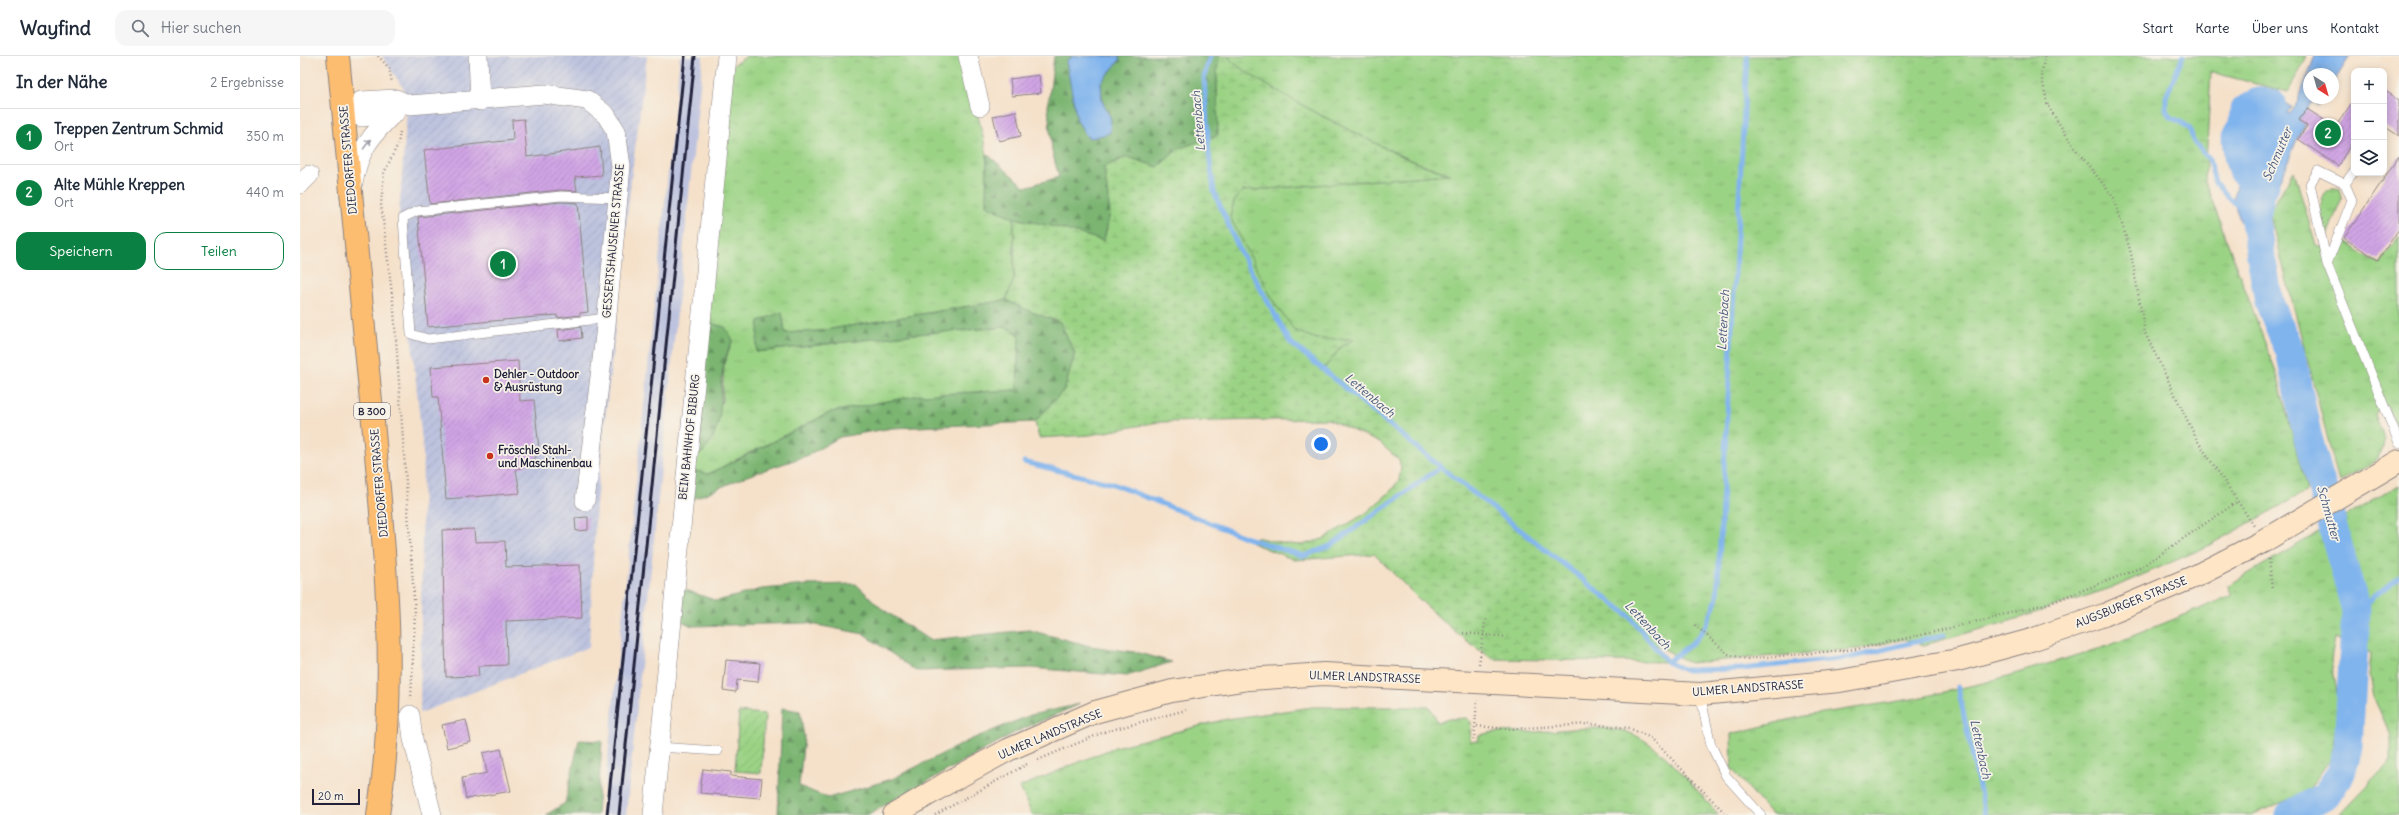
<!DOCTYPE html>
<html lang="de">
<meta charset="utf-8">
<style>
:root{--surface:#fff;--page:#f6f6f7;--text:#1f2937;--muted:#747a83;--line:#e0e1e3;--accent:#0b8043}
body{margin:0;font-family:Delius,sans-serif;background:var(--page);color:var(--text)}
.controls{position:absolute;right:12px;top:12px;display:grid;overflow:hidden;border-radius:8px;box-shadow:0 2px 10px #0003}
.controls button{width:36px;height:36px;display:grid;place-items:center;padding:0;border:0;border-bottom:1px solid var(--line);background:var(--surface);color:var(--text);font:20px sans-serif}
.compass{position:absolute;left:2003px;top:12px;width:36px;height:36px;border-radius:50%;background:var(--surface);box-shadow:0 2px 10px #0003;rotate:143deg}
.scale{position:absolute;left:12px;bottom:10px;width:48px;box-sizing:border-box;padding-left:4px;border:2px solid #22223b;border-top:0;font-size:11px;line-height:14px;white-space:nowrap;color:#22223b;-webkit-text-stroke:3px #f7f3e8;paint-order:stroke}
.you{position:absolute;left:1021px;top:388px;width:14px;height:14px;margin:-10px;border:3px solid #fff;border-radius:50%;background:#1a73e8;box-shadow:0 0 0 6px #1a73e833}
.badge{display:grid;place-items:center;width:26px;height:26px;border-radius:50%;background:var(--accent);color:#fff;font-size:13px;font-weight:700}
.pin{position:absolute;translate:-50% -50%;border:2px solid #fff;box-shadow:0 1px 4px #0006}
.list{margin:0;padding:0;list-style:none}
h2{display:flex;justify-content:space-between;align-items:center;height:52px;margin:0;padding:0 16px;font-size:17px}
h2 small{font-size:13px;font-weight:400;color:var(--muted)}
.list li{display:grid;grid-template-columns:26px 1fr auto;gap:12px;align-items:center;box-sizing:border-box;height:56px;padding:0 16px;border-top:1px solid var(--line)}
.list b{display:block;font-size:15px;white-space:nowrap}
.list p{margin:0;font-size:13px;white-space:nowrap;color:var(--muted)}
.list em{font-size:13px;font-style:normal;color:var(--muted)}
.actions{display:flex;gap:8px;padding:12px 16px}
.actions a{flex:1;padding:9px 0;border:1px solid var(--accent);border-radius:12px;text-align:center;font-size:14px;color:var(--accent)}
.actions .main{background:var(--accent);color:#fff}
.icon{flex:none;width:22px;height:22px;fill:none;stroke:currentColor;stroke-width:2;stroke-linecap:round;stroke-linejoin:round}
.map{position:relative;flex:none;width:2099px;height:759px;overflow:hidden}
header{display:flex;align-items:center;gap:24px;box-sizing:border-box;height:56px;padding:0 20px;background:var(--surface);border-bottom:1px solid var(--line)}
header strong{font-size:19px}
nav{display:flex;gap:22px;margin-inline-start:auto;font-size:14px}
.search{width:280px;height:36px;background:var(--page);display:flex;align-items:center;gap:10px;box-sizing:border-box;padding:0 14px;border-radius:12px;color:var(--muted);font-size:15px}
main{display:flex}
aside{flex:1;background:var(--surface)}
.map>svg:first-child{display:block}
</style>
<header>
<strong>Wayfind</strong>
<div class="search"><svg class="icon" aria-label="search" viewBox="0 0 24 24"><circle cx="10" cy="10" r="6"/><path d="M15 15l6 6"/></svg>Hier suchen</div>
<nav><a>Start</a><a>Karte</a><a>Über uns</a><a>Kontakt</a></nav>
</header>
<main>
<aside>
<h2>In der Nähe<small>2 Ergebnisse</small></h2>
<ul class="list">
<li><span class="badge">1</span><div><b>Treppen Zentrum Schmid</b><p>Ort</p></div><em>350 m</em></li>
<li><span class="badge">2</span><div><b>Alte Mühle Kreppen</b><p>Ort</p></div><em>440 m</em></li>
</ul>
<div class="actions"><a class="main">Speichern</a><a>Teilen</a></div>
</aside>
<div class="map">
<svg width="2099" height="759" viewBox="0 0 2099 759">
<defs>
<pattern id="industrial-furrows" width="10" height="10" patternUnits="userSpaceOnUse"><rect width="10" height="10" fill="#bdc3de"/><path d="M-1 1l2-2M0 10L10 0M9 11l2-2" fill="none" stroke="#a2a7bf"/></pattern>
<pattern id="grass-tufts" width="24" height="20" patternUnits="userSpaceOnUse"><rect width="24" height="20" fill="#9bd385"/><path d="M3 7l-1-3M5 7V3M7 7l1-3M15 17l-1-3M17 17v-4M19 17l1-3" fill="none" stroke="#85b574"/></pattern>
<pattern id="forest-firs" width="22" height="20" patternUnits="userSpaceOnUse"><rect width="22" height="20" fill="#7cb572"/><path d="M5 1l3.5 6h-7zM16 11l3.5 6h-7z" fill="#65935f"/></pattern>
<pattern id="wetland-marsh" width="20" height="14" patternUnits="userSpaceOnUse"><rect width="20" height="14" fill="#9bd385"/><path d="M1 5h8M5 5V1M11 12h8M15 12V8" fill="none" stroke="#85b574"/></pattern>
<pattern id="garden-furrows" width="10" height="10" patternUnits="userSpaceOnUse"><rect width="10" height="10" fill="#9bd385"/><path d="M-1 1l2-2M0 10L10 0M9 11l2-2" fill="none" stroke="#85b574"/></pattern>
<pattern id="building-hatch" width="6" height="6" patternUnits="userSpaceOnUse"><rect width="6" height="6" fill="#d1a5e5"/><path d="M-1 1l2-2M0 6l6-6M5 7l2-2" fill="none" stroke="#a986bb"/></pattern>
</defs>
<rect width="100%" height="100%" fill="#f7f3e8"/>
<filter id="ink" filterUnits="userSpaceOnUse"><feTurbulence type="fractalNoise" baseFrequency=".025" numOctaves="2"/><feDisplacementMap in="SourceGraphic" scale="8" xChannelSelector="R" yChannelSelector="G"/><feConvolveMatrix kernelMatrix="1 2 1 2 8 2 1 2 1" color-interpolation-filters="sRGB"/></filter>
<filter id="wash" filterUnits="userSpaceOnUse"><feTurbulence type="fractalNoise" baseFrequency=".012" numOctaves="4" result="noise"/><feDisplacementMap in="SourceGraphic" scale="16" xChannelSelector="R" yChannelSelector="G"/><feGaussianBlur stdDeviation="0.9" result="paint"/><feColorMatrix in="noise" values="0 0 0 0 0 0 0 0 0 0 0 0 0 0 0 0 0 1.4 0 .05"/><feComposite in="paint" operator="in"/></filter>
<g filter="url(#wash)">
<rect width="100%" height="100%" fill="#f5e1ca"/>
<path fill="url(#industrial-furrows)" d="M 82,0 L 347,0 L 332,116 L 296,448 L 289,591 L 120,657 L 123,396 L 99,157 L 107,53 L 104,33 Z"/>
<path fill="#bdc3de" d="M 380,0 L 403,0 L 326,759 L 302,759 Z"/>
<path fill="url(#grass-tufts)" stroke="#5e7a60" d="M 447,0 L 664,0 L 687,98 L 686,149 L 714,162 L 714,223 L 706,244 L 519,275 L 485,277 L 482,256 L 456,296 L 616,278 L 706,271 L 719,278 L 717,334 L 620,339 L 531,356 L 408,418 L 395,415 L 390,396 L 422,346 L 424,308 L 433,284 L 405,266 L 433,9 Z
M 928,0 L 2007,0 L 1988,36 L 1911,16 L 1905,126 L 1977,319 L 2007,435 L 1906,491 L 1817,530 L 1710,565 L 1624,589 L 1604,583 L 1557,593 L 1390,607 L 1349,585 L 1211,466 L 1023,314 L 1041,291 L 1054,283 C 1036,283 1009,287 995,274 C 972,255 943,189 930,161 L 934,146 L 942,135 L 1149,118 C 1136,113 1123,109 1111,104 C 1084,92 936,19 928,0 Z
M 1994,115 L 2016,190 L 2036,194 L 2041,183 L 2079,208 L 2099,180 L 2099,375 L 2086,348 L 2075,358 C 2077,365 2081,372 2083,379 C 2089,405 2057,415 2039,426 L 1969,156 Z
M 2033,132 L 2040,133 L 2042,142 L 2026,182 C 2022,166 2013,142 2033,132 Z
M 2099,429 L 2099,759 L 2039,759 L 2091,705 L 2091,680 L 2073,640 L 2069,620 L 2071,597 L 2035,583 L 2031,604 L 2038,642 L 2036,670 L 2031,702 L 2007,736 L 1951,759 L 1472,759 L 1432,713 L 1431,678 L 1504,660 L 1618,642 L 1687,626 L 1808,590 L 1931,540 L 1929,529 Z
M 1013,651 L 1130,651 L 1138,667 L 1148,663 L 1166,662 L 1171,666 L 1170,686 L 1177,685 L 1179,680 C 1192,673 1221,677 1236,676 C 1263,674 1298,669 1324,675 C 1360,685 1394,732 1419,759 L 732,759 L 720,731 L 815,691 L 927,663 Z"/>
<path fill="url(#forest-firs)" stroke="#4f6c56" d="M 754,0 L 773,0 L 766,6 L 811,63 L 802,45 L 801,26 L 820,4 L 819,0 L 920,0 L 917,13 L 918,79 L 878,93 L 858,111 L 827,101 L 804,111 L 810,157 L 804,185 L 759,172 L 714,162 L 686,149 L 687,98 L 725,131 L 759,121 L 752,95 L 748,51 Z
M 706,244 L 732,256 L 760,266 L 775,297 L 765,333 L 735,366 L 592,372 L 540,381 L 506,400 L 447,420 L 393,443 L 395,415 L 409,418 L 531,356 L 620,339 L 717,334 L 719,278 L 706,271 L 616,278 L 456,296 L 459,265 L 482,256 L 485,277 L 519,275 Z
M 405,266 L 425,271 L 433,284 C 430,291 426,299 424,307 C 417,340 428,369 402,397 L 390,396 Z
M 556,528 L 581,552 L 629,584 L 729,574 L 790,590 L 835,596 L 872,606 L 827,620 L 731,612 L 616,615 L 564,578 L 506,567 L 392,570 L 377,563 L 380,532 L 417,545 L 462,533 L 507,529 Z
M 780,648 L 718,675 L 567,759 L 478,759 L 482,652 L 500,655 L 504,681 L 499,730 L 528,742 L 592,723 L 672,683 L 731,659 Z
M 279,684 L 302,685 L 297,759 L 246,759 L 265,747 Z"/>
<path fill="url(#wetland-marsh)" stroke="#5e7a60" d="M 920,0 L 928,0 C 936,18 1086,94 1113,105 C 1125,110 1137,114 1150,118 L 942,135 L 934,146 L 930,161 L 975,248 L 995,275 L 1017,283 L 1055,283 L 1041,291 L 1023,314 L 1132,404 L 1329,560 L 1367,606 L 1193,603 C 1148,575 1112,536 1074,498 L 995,504 L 952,487 L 955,481 L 986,488 L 1002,489 L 1023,483 L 1066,457 L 1090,436 L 1099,424 L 1101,412 L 1099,404 L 1080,387 L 1028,363 L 858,366 L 790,379 L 739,382 L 735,366 L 765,333 L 775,297 L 760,266 L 732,256 L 706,244 L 714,223 L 714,162 L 759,172 L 804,185 L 810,157 L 804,111 L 827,101 L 858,111 L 878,93 L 918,79 L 917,13 Z"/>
<path fill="url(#garden-furrows)" stroke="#5e7a60" d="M 439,656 L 465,658 L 461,717 L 435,715 Z"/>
<path fill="#80b4ed" stroke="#516b94" d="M 773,0 L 819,0 L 820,4 L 801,26 L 802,45 L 811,63 L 810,77 L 792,82 L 787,81 L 777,64 L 766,5 Z
M 2015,0 L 2050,0 L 2033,27 L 2033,18 L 2009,18 L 2009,42 L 2023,42 L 2018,49 L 2012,46 L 1999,64 L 2005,69 C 1993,87 1990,104 1981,123 C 1974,139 1966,145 1964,163 L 1950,169 L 1941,166 L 1933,145 L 1949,80 L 1960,56 L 1971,47 L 1985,47 L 1991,51 L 1987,57 L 1989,58 L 1997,47 Z"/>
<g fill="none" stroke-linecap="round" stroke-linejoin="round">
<path stroke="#80b4ed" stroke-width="5" d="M 910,0 L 904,21 L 909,98 L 914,136 L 941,197 L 990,286 L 1132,404 L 1329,560 L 1367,606 L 1385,614 L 1441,613 L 1548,602 L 1644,579
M 1883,0 L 1866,41 L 1866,53 L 1870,61 L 1881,66 L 1890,73 L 1893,85 L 1909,103 L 1915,127 L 1937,149
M 724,406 L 813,428 L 947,482 L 1004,500 L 1030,490 L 1141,411
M 2056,554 L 2099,521
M 1367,606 C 1400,583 1404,579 1417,541 L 1447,0
M 1658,631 L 1685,759"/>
<path stroke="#80b4ed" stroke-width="29" d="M 1966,124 L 1961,135 L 1942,115 L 1938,99 L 1936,82 L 1943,68 L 1944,54 L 1959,46 L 1971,47
M 1965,129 L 1961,135 L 1955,165 L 1969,246 L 1990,296 L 2007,378 L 2056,554 L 2048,691 L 2041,717 L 2025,740 L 1990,759"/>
</g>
<g id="blocks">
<path fill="url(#building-hatch)" d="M 739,19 L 741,37 L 712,40 L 710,23 Z
M 2084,34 L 2099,45 L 2099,80 L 2084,70 Z
M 2054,44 L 2054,83 L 2038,110 L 1998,83 L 2007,70 L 1999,64 L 2007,53 L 2035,71 Z
M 716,55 L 721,80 L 699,85 L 693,60 Z
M 224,63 L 227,101 L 300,91 L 302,119 L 275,121 L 277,135 L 260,134 L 130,148 L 124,94 L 213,84 L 212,64 Z
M 2099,100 L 2099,173 L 2078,204 L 2044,182 Z
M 261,146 L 278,147 L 288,256 L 280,257 L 280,259 L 257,262 L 257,259 L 128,271 L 118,161 Z
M 281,271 L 282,282 L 259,285 L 258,274 Z
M 218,305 L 220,345 L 234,344 L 239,394 L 233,406 L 216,414 L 220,437 L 146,443 L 138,341 L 133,341 L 131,311 Z
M 288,461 L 288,474 L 276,475 L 275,462 Z
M 174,473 L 175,486 L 205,485 L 206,511 L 280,509 L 282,562 L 206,565 L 207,609 L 178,610 L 179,620 L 146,621 L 142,474 Z
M 426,604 L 460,607 L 458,626 L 437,624 L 436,636 L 423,634 Z
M 166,664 L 171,686 L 147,692 L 142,669 Z
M 201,693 L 211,735 L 166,743 L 162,722 L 187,717 L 183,697 Z
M 403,713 L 431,716 L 431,720 L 462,723 L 460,742 L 400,737 Z"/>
</g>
</g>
<g filter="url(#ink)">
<use href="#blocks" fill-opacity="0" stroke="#8c8282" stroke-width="1"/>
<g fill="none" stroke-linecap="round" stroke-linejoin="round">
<g stroke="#8c8282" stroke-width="10">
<path id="service" d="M 2045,128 L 2054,115
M 2027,208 L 2052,144 L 2045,128 L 2018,115 L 2010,128 L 2027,208 L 2099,387
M 307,262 L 128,283 L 111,278 L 103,162 L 117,155 L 261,140 L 318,142
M 1400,638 L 1411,689 L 1426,720 L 1461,759
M 359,691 L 418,695"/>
</g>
<g stroke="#8c8282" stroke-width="20">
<path id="minor" d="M 178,0 L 180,45
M 668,0 L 680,50
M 44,56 L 61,45 L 96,43 L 110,49 L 244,38 L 287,44 L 306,59 L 316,75 L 321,110 L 305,279 L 285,445
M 44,56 L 62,61 L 96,56
M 0,128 L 9,119
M 53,128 C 58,95 71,79 95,56
M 110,659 L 113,683 L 132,759
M 353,759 L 427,0"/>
</g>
<g stroke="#8c8282" stroke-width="24">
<path id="secondary" d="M 594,759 L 647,727 L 708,694 L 795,656 L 872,635 L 949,623 L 1024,618 L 1400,638 L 1540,625 L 1658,604 L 1731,584 L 1804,559 L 1898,519 L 1964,485 L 2099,405"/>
</g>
<g stroke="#8c8282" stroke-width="24">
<path id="primary" d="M 38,0 C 49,122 61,244 73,366 C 85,496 99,629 78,759"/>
</g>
<path stroke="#8c8282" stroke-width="2.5" stroke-dasharray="1 3" stroke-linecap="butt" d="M 78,0 L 89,12 L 92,27
M 1745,0 L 1741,19 L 1748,50 L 1774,91 L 1814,142 L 1831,197 L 1845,277 L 1897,384 L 1954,470
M 100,76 L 98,88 L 84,117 L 81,148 L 94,254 L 115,557 L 111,643
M 1969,503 L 1972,534
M 1395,569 L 1428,598 L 1446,603 L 1557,593 L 1630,577 L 1753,546 L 1840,512 L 1937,446
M 1163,577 L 1207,581
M 1179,608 L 1186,561
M 1177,670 L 1208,673 L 1289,668 L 1329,672 L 1351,682 L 1427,759
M 1174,684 L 1177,644
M 738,704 L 804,676 L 886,654
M 635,759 L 729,707"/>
<use href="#service" stroke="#fff" stroke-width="9"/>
<use href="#minor" stroke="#fff" stroke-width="19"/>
<use href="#secondary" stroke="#fee5c5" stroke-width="22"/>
<use href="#primary" stroke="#fcbd6f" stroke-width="22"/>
<path stroke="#22223b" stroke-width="3" d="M 307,759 L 385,0
M 319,759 L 395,0"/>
</g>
<defs><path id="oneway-shaft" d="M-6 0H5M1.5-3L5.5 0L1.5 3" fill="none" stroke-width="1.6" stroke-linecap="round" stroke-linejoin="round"/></defs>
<use stroke="#9c9ca7" href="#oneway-shaft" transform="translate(67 88) rotate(-54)"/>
</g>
<g fill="#c8321e" stroke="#f7f3e8" stroke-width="1.5">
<circle cx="186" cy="324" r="4"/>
<circle cx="190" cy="400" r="4"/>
</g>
<g text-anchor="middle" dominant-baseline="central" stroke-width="3.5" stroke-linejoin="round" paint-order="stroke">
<rect fill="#f7f3e8" stroke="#62616f" stroke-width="1" x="54" y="347" width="36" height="16" rx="3"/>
<g font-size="10" font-weight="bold" fill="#22223b">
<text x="72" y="355">B 300</text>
</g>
<g font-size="11" fill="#22223b" stroke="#f7f3e8">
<text transform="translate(48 104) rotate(-95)">DIEDORFER STRASSE</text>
<text transform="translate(313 185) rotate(-85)">GESSERTSHAUSENER STRASSE</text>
<text transform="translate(389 381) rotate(-84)">BEIM BAHNHOF BIBURG</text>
<text transform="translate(79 427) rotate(-95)">DIEDORFER STRASSE</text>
<text transform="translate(1831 546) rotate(-22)">AUGSBURGER STRASSE</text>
<text transform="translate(1065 621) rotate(2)">ULMER LANDSTRASSE</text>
<text transform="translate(1448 632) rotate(-4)">ULMER LANDSTRASSE</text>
<text transform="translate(750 678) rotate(-23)">ULMER LANDSTRASSE</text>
</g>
<g font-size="11" font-weight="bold" fill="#22223b" stroke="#f7f3e8" text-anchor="start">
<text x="194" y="318">Dehler - Outdoor<tspan x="194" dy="13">&amp; Ausrüstung</tspan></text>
<text x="198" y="394">Fröschle Stahl-<tspan x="198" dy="13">und Maschinenbau</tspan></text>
</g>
<g font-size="12" font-style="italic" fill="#435579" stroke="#f7f3e8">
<text transform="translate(898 65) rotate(-95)">Lettenbach</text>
<text transform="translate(1977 98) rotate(-67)">Schmutter</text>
<text transform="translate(1423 264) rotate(-87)">Lettenbach</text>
<text transform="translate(1070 339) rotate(40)">Lettenbach</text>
<text transform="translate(2029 457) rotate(74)">Schmutter</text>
<text transform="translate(1348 569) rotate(47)">Lettenbach</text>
<text transform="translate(1681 693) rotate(78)">Lettenbach</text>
</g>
</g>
</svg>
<div class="controls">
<button>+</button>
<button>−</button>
<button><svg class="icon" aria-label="layers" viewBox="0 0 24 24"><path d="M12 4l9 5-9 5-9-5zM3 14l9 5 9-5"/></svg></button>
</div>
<svg class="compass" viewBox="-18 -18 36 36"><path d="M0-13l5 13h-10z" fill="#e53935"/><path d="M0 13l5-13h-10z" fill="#747a83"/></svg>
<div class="scale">20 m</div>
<div class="you"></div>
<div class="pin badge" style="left:203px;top:208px">1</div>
<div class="pin badge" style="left:2028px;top:77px">2</div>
</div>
</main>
